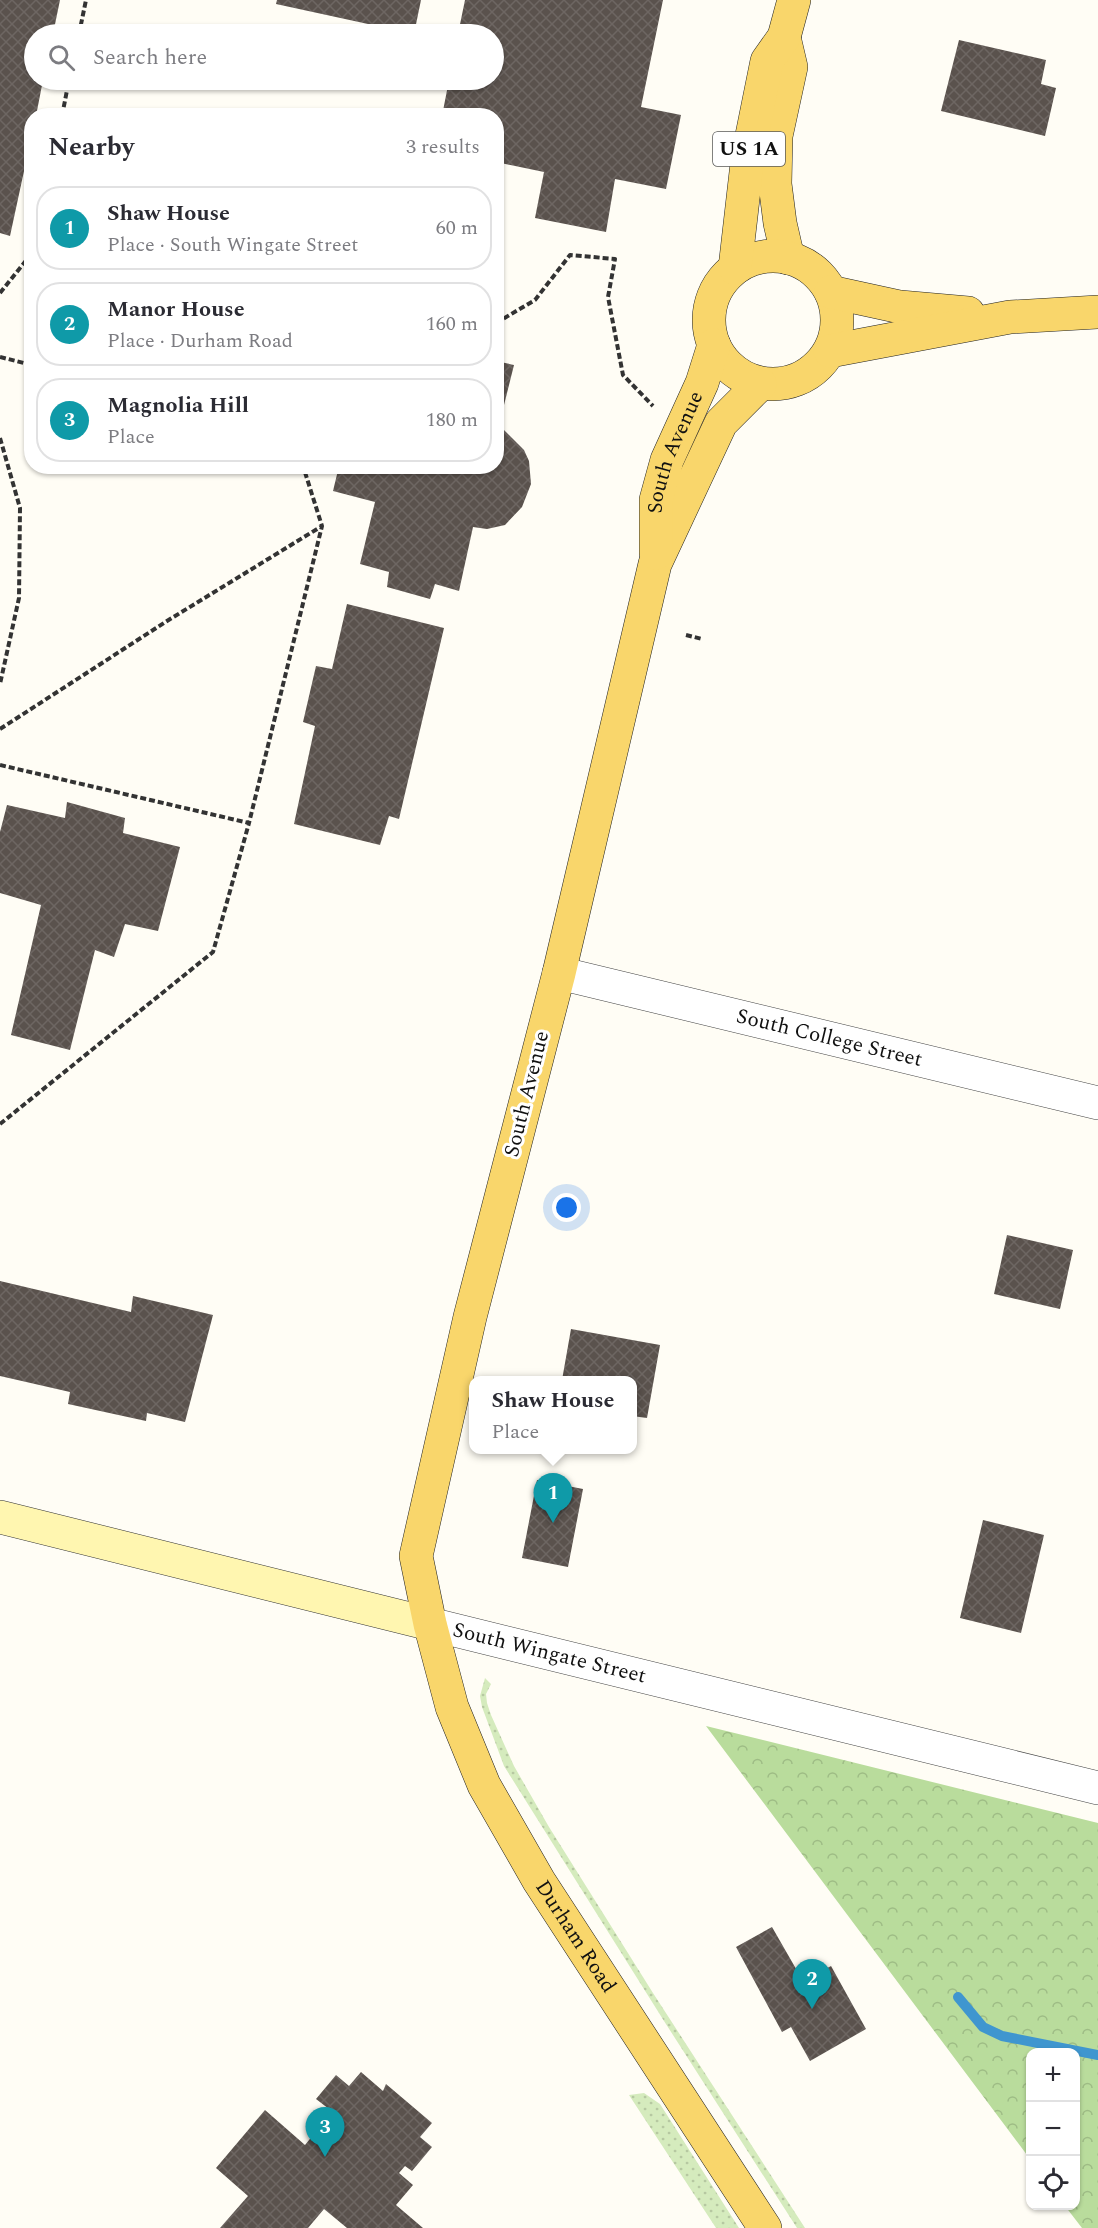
<!DOCTYPE html>
<meta charset="utf-8">
<style>
:root{--surface:#fff;--page:#f7f7f7;--text:#2b2b33;--muted:#7c7c81;--line:#e1e1e2;--accent:#c4262e}
body{margin:0;font-family:Spectral,serif;background:var(--page);color:var(--text)}
.controls{position:absolute;right:18px;bottom:18px;display:grid;overflow:hidden;border-radius:12px;box-shadow:0 2px 4px #0004}
.controls button{width:54px;height:54px;display:grid;place-items:center;padding:0;border:0;border-bottom:2px solid var(--line);background:var(--surface);color:var(--text);font:30px sans-serif}
.you{position:absolute;left:567px;top:1208px;width:21px;height:21px;margin:-15px;border:4px solid #fff;border-radius:50%;background:#1a73e8;box-shadow:0 0 0 9px #1a73e833}
.badge{display:grid;place-items:center;width:39px;height:39px;border-radius:50%;background:var(--accent);color:#fff;font-size:20px;font-weight:700}
.pin{position:absolute;translate:-50% -50px;filter:drop-shadow(0 2px 3px #0008)}
.pin::after{content:'';position:absolute;top:32px;width:21px;height:18px;background:inherit;clip-path:polygon(0 0,100% 0,50% 100%)}
.popup{position:absolute;left:469px;top:1376px;width:168px;height:78px;box-sizing:border-box;display:grid;place-content:center;border-radius:12px;background:var(--surface);filter:drop-shadow(0 2px 4px #0005);font-size:20px;white-space:nowrap;color:var(--muted)}
.popup b{font-size:22px;color:var(--text)}
.popup::after{content:'';position:absolute;left:50%;top:100%;margin-left:-12px;border:12px solid transparent;border-top-color:var(--surface)}
.list{margin:0;padding:0;list-style:none}
h2{display:flex;justify-content:space-between;align-items:center;height:78px;margin:0;padding:0 24px;font-size:26px}
h2 small{font-size:20px;font-weight:400;color:var(--muted)}
.list li{display:grid;grid-template-columns:39px 1fr auto;gap:18px;align-items:center;box-sizing:border-box;height:84px;margin:0 12px 12px;padding:0 12px;border:2px solid var(--line);border-radius:24px}
.list b{display:block;font-size:22px;white-space:nowrap}
.list p{margin:0;font-size:20px;white-space:nowrap;color:var(--muted)}
.list em{font-size:20px;font-style:normal;color:var(--muted)}
.icon{flex:none;width:33px;height:33px;fill:none;stroke:currentColor;stroke-width:2;stroke-linecap:round;stroke-linejoin:round}
.map{position:relative;flex:none;width:1098px;height:2228px;overflow:hidden}
.search{position:absolute;background:var(--surface);box-shadow:0 2px 4px #0004;left:24px;top:24px;width:480px;height:66px;display:flex;align-items:center;gap:15px;box-sizing:border-box;padding:0 21px;border-radius:33px;color:var(--muted);font-size:22px}
.panel{position:absolute;background:var(--surface);box-shadow:0 2px 4px #0004;left:24px;top:108px;width:480px;height:366px;border-radius:24px}
.map>svg:first-child{display:block}
</style>
<div class="map">
<svg width="1098" height="2228" viewBox="0 0 1098 2228">
<defs>
<pattern id="grass-dots" width="8" height="8" patternUnits="userSpaceOnUse" patternTransform="scale(1.5)"><rect width="8" height="8" fill="#d5ebbd"/><path d="M2 2h.1M6 6h.1" fill="none" stroke="#b6c8a1" stroke-width="1.8" stroke-linecap="round"/></pattern>
<pattern id="forest-crowns" width="20" height="18" patternUnits="userSpaceOnUse" patternTransform="scale(1.5)"><rect width="20" height="18" fill="#b9dc9c"/><path d="M2 6a3 3 0 1 1 6 0M12 15a3 3 0 1 1 6 0" fill="none" stroke="#9ebc85"/></pattern>
<pattern id="building-cross-hatch" width="8" height="8" patternUnits="userSpaceOnUse" patternTransform="scale(1.5)"><rect width="8" height="8" fill="#5a524d"/><path d="M0 0l8 8M0 8l8-8" fill="none" stroke="#6d6662"/></pattern>
</defs>
<rect width="100%" height="100%" fill="#fffdf5"/>
<path fill="url(#grass-dots)" d="M 485,1678 L 491,1684 L 486,1694 L 487,1703 L 491,1715 L 514,1766 L 549,1827 L 653,1993 L 805,2228 L 797,2228 L 664,2021 L 504,1766 L 482,1707 L 480,1696 Z
M 644,2093 L 660,2104 L 739,2228 L 716,2228 L 629,2095 Z"/>
<path fill="url(#forest-crowns)" d="M 706,1726 L 1098,1823 L 1098,2228 L 1082,2228 L 1065,2206 L 1076,2206 L 1076,2052 L 1030,2052 L 1030,2159 Z"/>
<g fill="none" stroke-linecap="round" stroke-linejoin="round">
<path stroke="#3f96cf" stroke-width="10" d="M 958,1997 L 983,2027 L 1002,2036 L 1098,2055"/>
</g>
<path fill="url(#building-cross-hatch)" d="M 0,0 L 60,0 L 53,34 L 34,34 L 34,80 L 43,80 L 36,116 L 32,116 L 32,134 L 10,236 L 0,233 Z
M 277,0 L 421,0 L 414,34 L 276,4 Z
M 465,0 L 663,0 L 641,107 L 681,115 L 666,189 L 615,179 L 606,232 L 535,218 L 544,172 L 496,162 L 496,116 L 442,116 L 449,80 L 494,80 L 494,34 L 458,34 Z
M 959,40 L 1046,60 L 1041,84 L 1056,88 L 1045,136 L 941,111 Z
M 496,361 L 514,365 L 499,425 L 524,450 L 529,461 L 531,484 L 522,507 L 505,525 L 487,529 L 473,527 L 459,591 L 435,584 L 430,599 L 387,587 L 389,572 L 360,564 L 375,502 L 333,491 L 339,466 L 496,466 Z
M 347,604 L 444,628 L 399,819 L 389,816 L 380,845 L 294,824 L 315,726 L 303,722 L 316,666 L 332,669 Z
M 67,802 L 125,818 L 123,833 L 180,847 L 158,931 L 125,924 L 114,957 L 95,950 L 70,1050 L 11,1035 L 41,905 L 0,893 L 0,832 L 7,805 L 65,818 Z
M 1007,1235 L 1073,1250 L 1060,1309 L 994,1294 Z
M 0,1281 L 131,1312 L 133,1296 L 213,1315 L 185,1422 L 147,1413 L 146,1421 L 68,1404 L 70,1392 L 0,1376 Z
M 571,1329 L 660,1345 L 647,1418 L 632,1416 L 632,1380 L 562,1380 Z
M 537,1480 L 583,1489 L 568,1567 L 522,1558 Z
M 983,1520 L 1044,1535 L 1021,1633 L 960,1618 Z
M 772,1927 L 803,1981 L 831,1966 L 866,2029 L 810,2061 L 791,2027 L 782,2032 L 736,1947 Z
M 361,2072 L 383,2091 L 386,2084 L 432,2123 L 420,2137 L 432,2147 L 412,2171 L 405,2166 L 399,2173 L 413,2185 L 396,2205 L 423,2228 L 347,2228 L 324,2209 L 308,2228 L 220,2228 L 248,2196 L 216,2168 L 265,2110 L 305,2145 L 317,2130 L 314,2127 L 329,2109 L 316,2099 L 336,2075 L 349,2086 Z"/>
<g fill="none" stroke-linecap="round" stroke-linejoin="round">
<g stroke="#444" stroke-width="34">
<g id="street">
<path id="s1" d="M 559,973 L 1098,1103"/>
<path id="s2" d="M 430,1624 L 1098,1788"/>
</g>
</g>
<g stroke="#333" stroke-width="34">
<path id="secondary" d="M 0,1517 L 430,1624"/>
</g>
<g stroke="#222" stroke-width="34">
<g id="primary">
<path d="M 784,37 L 791,67 L 776,136 L 775,184 L 780,223 L 788,258"/>
<circle cx="773" cy="320" r="64"/>
<path d="M 735,268 L 748,155 L 767,61 L 784,37 L 794,0"/>
<path d="M 831,292 L 900,307 L 968,313"/>
<path d="M 830,351 L 1010,317 L 1098,312"/>
<path id="s3" d="M 760,384 L 721,423 L 655,564 L 559,973 L 470,1317 L 416,1556 L 430,1624 L 452,1707 L 484,1785 L 539,1881 L 765,2228"/>
<path id="s4" d="M 656,553 L 656,500 L 667,460 L 702,383 L 714,345"/>
</g>
</g>
<path stroke="#333" stroke-width="4" stroke-dasharray="6 3" stroke-linecap="butt" d="M 79,34 L 86,0
M 62,116 L 69,80
M 0,293 L 32,253
M 496,323 L 535,300 L 570,255 L 615,259 L 608,297 L 623,375 L 653,406
M 0,357 L 32,365
M 0,438 L 20,508 L 19,598 L 0,684
M 686,635 L 702,639
M 0,729 L 167,621 L 322,526
M 0,765 L 249,823 L 322,526 L 303,466
M 0,1124 L 213,952 L 249,823"/>
<use href="#street" stroke="#fff" stroke-width="33"/>
<use href="#secondary" stroke="#fff6b0" stroke-width="33"/>
<use href="#primary" stroke="#f9d66b" stroke-width="33"/>
</g>
<g text-anchor="middle" dominant-baseline="central" stroke-width="6" stroke-linejoin="round" paint-order="stroke">
<rect fill="#fff" stroke="#585858" stroke-width="1.5" x="713" y="132" width="72" height="34" rx="4.5"/>
<g font-size="20" font-weight="bold" fill="#111">
<text x="749" y="149">US 1A</text>
</g>
<g font-size="21" fill="#111" stroke="#fff">
<text stroke="none"><textPath href="#s4" startOffset="104">South Avenue</textPath></text>
<text stroke="none"><textPath href="#s1" startOffset="278">South College Street</textPath></text>
<text transform="translate(527 1094) rotate(-76)">South Avenue</text>
<text stroke="none"><textPath href="#s2" startOffset="123">South Wingate Street</textPath></text>
<text stroke="none"><textPath href="#s3" startOffset="1648">Durham Road</textPath></text>
</g>
</g>
</svg>
<div class="controls">
<button>+</button>
<button>−</button>
<button><svg class="icon" aria-label="locate" viewBox="0 0 24 24"><circle cx="12" cy="12" r="6"/><path d="M12 2v4M12 18v4M2 12h4M18 12h4"/></svg></button>
</div>
<div class="you"></div>
<div class="pin badge" style="left:553px;top:1523px;background:#0f9aa8">1</div>
<div class="popup"><b>Shaw House</b>Place</div>
<div class="pin badge" style="left:812px;top:2009px;background:#0f9aa8">2</div>
<div class="pin badge" style="left:325px;top:2157px;background:#0f9aa8">3</div>
<div class="search"><svg class="icon" aria-label="search" viewBox="0 0 24 24"><circle cx="10" cy="10" r="6"/><path d="M15 15l6 6"/></svg>Search here</div>
<section class="panel">
<h2>Nearby<small>3 results</small></h2>
<ul class="list">
<li><span class="badge" style="background:#0f9aa8">1</span><div><b>Shaw House</b><p>Place · South Wingate Street</p></div><em>60 m</em></li>
<li><span class="badge" style="background:#0f9aa8">2</span><div><b>Manor House</b><p>Place · Durham Road</p></div><em>160 m</em></li>
<li><span class="badge" style="background:#0f9aa8">3</span><div><b>Magnolia Hill</b><p>Place</p></div><em>180 m</em></li>
</ul>
</section>
</div>
